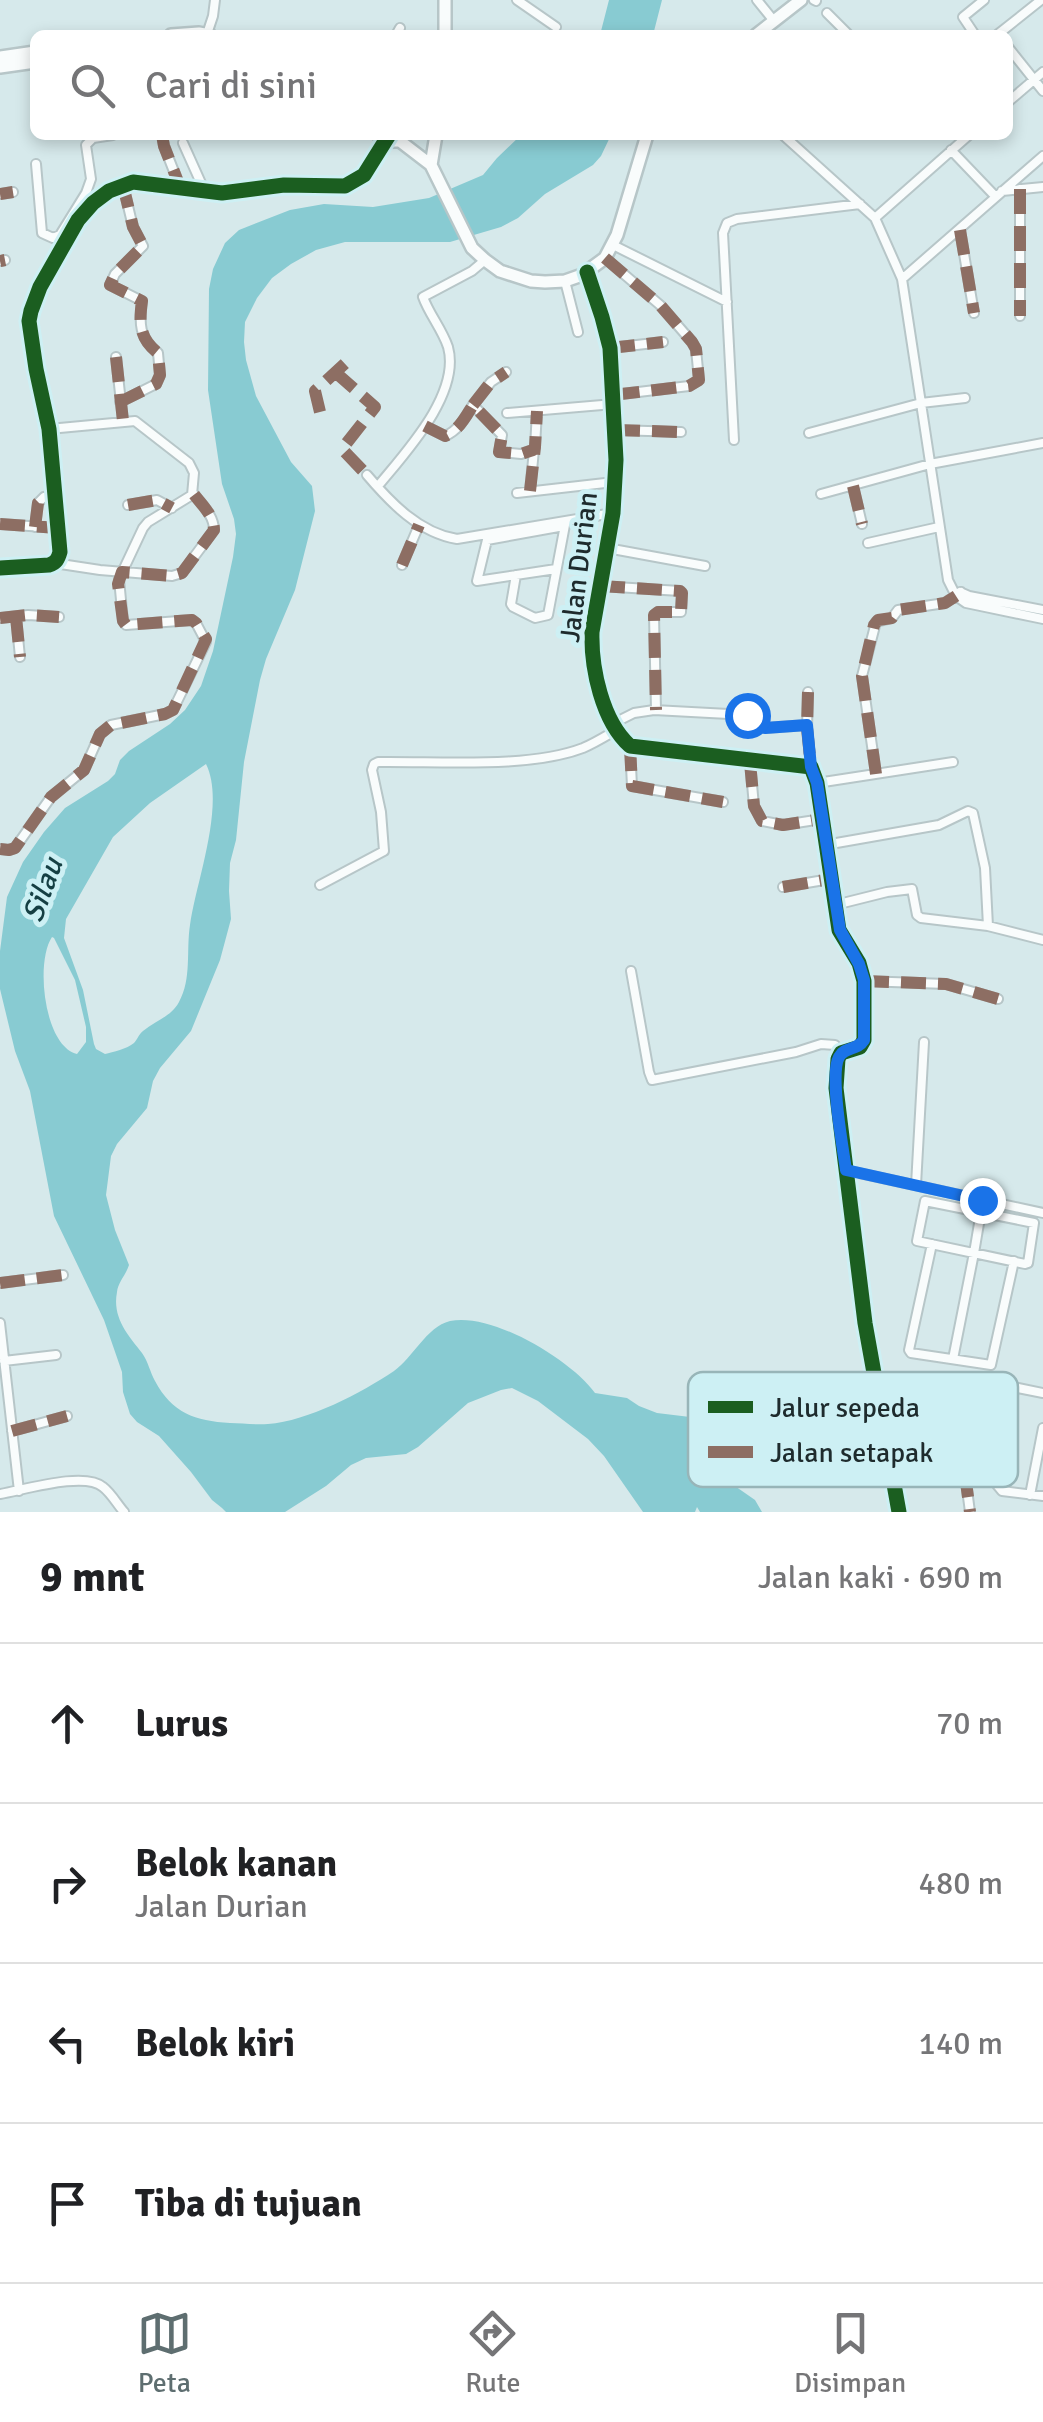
<!DOCTYPE html>
<html lang="id">
<meta charset="utf-8">
<style>
:root{--surface:#fff;--page:#f2f2f2;--text:#202124;--muted:#757577;--line:#e0e0e0;--accent:#5e6e70}
body{margin:0;font-family:Signika,sans-serif;background:var(--page);color:var(--text)}
.stop{position:absolute;width:30px;height:30px;margin:-22px;border:8px solid #1a73e8;border-radius:50%;background:#fff}
.stop.end{background:#1a73e8;border-color:#fff;box-shadow:0 2px 10px #0008}
.list{margin:0;padding:0;list-style:none}
h2{display:flex;justify-content:space-between;align-items:center;height:130px;margin:0;padding:0 40px;font-size:42px}
h2 small{font-size:32px;font-weight:400;color:var(--muted)}
.list li{display:grid;grid-template-columns:65px 1fr auto;gap:30px;align-items:center;box-sizing:border-box;height:160px;padding:0 40px;border-top:2px solid var(--line)}
.list b{display:block;font-size:38px;white-space:nowrap}
.list p{margin:0;font-size:32px;white-space:nowrap;color:var(--muted)}
.list em{font-size:32px;font-style:normal;color:var(--muted)}
.icon{flex:none;width:55px;height:55px;fill:none;stroke:currentColor;stroke-width:2;stroke-linecap:round;stroke-linejoin:round}
.map{position:relative;flex:none;width:1043px;height:1512px;overflow:hidden}
.search{position:absolute;background:var(--surface);box-shadow:0 5px 15px #0003;left:30px;right:30px;top:30px;height:110px;display:flex;align-items:center;gap:25px;box-sizing:border-box;padding:0 35px;border-radius:15px;color:var(--muted);font-size:38px}
.sheet{height:770px;background:var(--surface)}
nav{display:flex;justify-content:space-around;align-items:center;box-sizing:border-box;height:140px;border-top:2px solid var(--line);background:var(--surface);font-size:28px;color:var(--muted)}
nav a{display:grid;justify-items:center;gap:5px}
nav .on{color:var(--accent)}
.map>svg:first-child{display:block}
</style>
<div class="map">
<svg width="1043" height="1512" viewBox="0 0 1043 1512">
<rect width="100%" height="100%" fill="#d6e9eb"/>
<path fill="#88cbd2" fill-rule="evenodd" d="M 609,0 L 662,0 L 653,35 L 600,35 Z
M 521,135 L 611,135 L 601,156 L 593,165 L 545,194 L 518,218 L 501,227 L 450,242 L 345,242 L 316,250 L 291,264 L 272,278 L 257,298 L 245,322 L 244,342 L 246,360 L 256,396 L 291,462 L 312,486 L 315,511 L 295,590 L 266,659 L 260,680 L 244,762 L 236,840 L 230,863 L 229,891 L 231,919 L 220,960 L 191,1031 L 160,1068 L 153,1081 L 147,1108 L 117,1144 L 111,1156 L 106,1195 L 115,1230 L 129,1265 C 126,1275 118,1282 117,1292 C 112,1318 128,1335 142,1353 C 148,1361 150,1372 155,1381 C 172,1413 195,1421 230,1423 C 242,1423 256,1425 268,1424 C 308,1421 361,1393 394,1371 C 413,1358 426,1327 450,1321 C 492,1312 571,1360 595,1393 L 627,1398 L 639,1406 L 657,1413 L 690,1417 L 701,1441 L 732,1484 L 755,1500 L 762,1512 L 700,1512 L 697,1507 L 695,1512 L 643,1512 L 604,1456 L 588,1439 L 538,1401 L 512,1388 L 501,1390 L 468,1403 L 418,1447 L 406,1454 L 366,1458 L 351,1465 L 326,1486 L 285,1512 L 226,1512 L 222,1508 L 212,1500 L 191,1472 L 159,1436 L 137,1422 L 130,1414 L 123,1392 L 122,1372 L 104,1320 L 54,1216 L 30,1091 L 15,1051 L 0,989 L 0,951 L 7,897 L 23,862 L 44,832 L 65,808 L 108,781 L 115,774 L 120,760 L 129,751 L 170,724 L 185,710 L 201,686 L 213,651 L 233,557 L 236,534 L 234,519 L 222,484 L 208,390 L 209,289 L 213,269 L 225,243 L 239,230 L 290,210 L 324,204 L 373,207 L 429,198 L 483,175 L 497,158 ZM 206,764 C 226,804 196,882 190,925 C 186,950 192,979 179,1002 C 171,1017 156,1020 143,1031 C 139,1034 137,1040 134,1043 C 127,1049 113,1052 105,1054 L 96,1049 L 94,1044 L 83,990 L 64,938 L 66,919 L 113,837 L 150,803 ZM 52,937 L 54,938 L 75,980 L 86,1027 L 86,1042 L 77,1054 C 44,1046 35,962 52,937 Z"/>
<g fill="none" stroke-linecap="round" stroke-linejoin="round">
<g stroke="#b7c6c8" stroke-width="12">
<path id="minor" d="M 517,0 L 556,27
M 757,0 L 774,21
M 814,0 L 816,1
M 827,13 L 849,35
M 207,34 L 213,16 L 215,0
M 396,35 L 400,28
M 975,35 L 963,17 L 984,0
M 997,35 L 1041,0
M 1008,47 L 1043,91
M 1008,102 L 1043,72
M 162,135 L 164,146 L 180,187
M 783,135 L 875,218 L 902,279 L 948,580 L 956,596 L 966,603 L 1043,619
M 183,143 L 205,192
M 951,150 L 995,196
M 36,164 L 42,233 L 53,238 L 60,235 L 86,193 L 93,203
M 1020,189 L 1020,316
M 1002,191 L 1043,187
M 86,193 L 91,179 L 86,145 L 93,138 L 113,135
M 0,194 L 13,192
M 875,218 L 969,135
M 960,230 L 974,313
M 613,245 L 727,302
M 605,258 L 660,305 L 692,342 L 696,349 L 699,380 L 689,386 L 613,395
M 0,261 L 5,260
M 902,279 L 1043,156
M 565,281 L 578,332
M 610,348 L 663,342
M 116,357 L 123,421
M 120,402 L 156,384 L 160,375 L 158,353 C 139,338 139,323 142,301 L 110,285 L 115,274 L 143,246 L 133,227 L 123,185
M 473,405 L 491,382 L 506,372
M 507,413 L 614,404
M 425,426 L 445,436 C 459,430 465,418 473,405 L 502,435 L 499,452 L 521,454 L 533,450 L 535,447 L 537,411
M 615,430 L 681,432
M 809,433 L 921,403 L 965,398
M 734,440 L 723,233 L 727,223 L 737,219 L 860,204
M 367,475 C 390,502 419,533 457,539 L 613,513
M 378,486 C 405,453 461,394 448,347 C 442,329 429,314 423,297 L 472,271 L 485,260
M 853,486 L 862,524
M 530,491 L 534,450
M 517,493 L 614,482
M 821,494 L 930,464 L 1043,443
M 128,505 L 157,500 L 172,508
M 0,524 L 58,528
M 35,527 L 38,503 L 44,497 L 55,495
M 868,543 L 939,527
M 607,548 L 705,566
M 54,563 L 100,570 L 172,576 L 182,573 L 214,530 C 214,515 201,504 193,493
M 402,565 L 419,525
M 0,568 L 49,565 C 56,563 58,559 60,552 L 49,429 L 36,369 L 29,321 L 31,311 L 40,287 L 78,220 L 93,203 L 109,191 L 133,182 L 222,193 L 284,185 L 345,186 L 364,175 L 387,139
M 556,569 L 477,581 L 487,540 L 564,526
M 516,575 L 511,604 L 513,607 L 535,618 L 548,615 L 565,525
M 600,586 L 680,591 L 682,593 L 681,612 L 658,612 L 654,615 L 656,710
M 960,592 L 969,596 L 1043,610
M 16,617 L 20,657
M 0,618 L 28,615 L 59,617
M 808,692 L 807,728 L 811,767
M 614,723 L 634,713 L 654,710 L 747,715 L 765,728 L 807,725
M 630,746 L 632,786 L 723,802
M 750,762 L 754,806 L 762,821 L 783,825 L 822,819
M 876,774 L 862,676 L 876,622 L 892,618 L 898,610 L 945,603 L 961,592
M 817,783 L 953,762
M 825,845 L 939,825 L 968,811 L 973,813 L 985,868 L 988,926
M 0,849 L 9,850 L 15,848 L 51,797 L 84,770 L 100,734 L 111,725 L 165,714 L 173,710 L 206,642 L 196,623 L 192,620 L 126,625 L 123,621 L 119,579 L 143,528 L 148,522 L 192,495 L 194,473 L 189,463 L 135,421 L 49,429
M 320,885 L 384,851 L 381,812 L 372,770 L 374,764 L 378,762 C 438,761 528,769 583,748 C 595,743 606,736 618,729
M 783,887 L 830,879
M 835,905 L 887,892 L 912,889 L 917,915 L 921,918 L 988,926 L 1043,940
M 631,971 L 649,1072 L 652,1080 L 796,1052 L 821,1044 L 835,1045 L 841,1053
M 864,981 L 946,984 L 998,999
M 845,1170 L 1043,1213
M 916,1185 L 924,1042
M 925,1201 L 1034,1223 L 1028,1263 L 1025,1264 L 917,1241 Z
M 932,1244 L 909,1350 L 911,1353 L 991,1365 L 1014,1261
M 0,1283 L 63,1275
M 0,1323 L 19,1491
M 953,1359 L 974,1253 L 983,1200
M 4,1361 L 56,1355
M 1043,1393 L 1018,1388 L 1014,1390 L 997,1485 L 1002,1491 L 1043,1496
M 955,1399 L 970,1512
M 12,1431 L 67,1416
M 0,1494 C 24,1490 85,1471 103,1487 C 111,1493 117,1504 124,1512
M 1030,1495 L 1043,1428"/>
</g>
<g stroke="#b7c6c8" stroke-width="15">
<path id="tertiary" d="M 587,272 L 602,317 L 610,348 L 616,460 L 613,513 L 592,632 C 591,668 602,721 630,746 L 811,767 L 817,783 L 839,930 L 859,963 L 864,981 L 864,1040 L 860,1047 L 841,1053 L 838,1059 L 836,1088 L 865,1323 L 899,1512"/>
</g>
<g stroke="#b7c6c8" stroke-width="16">
<path id="secondary" d="M 171,35 L 199,33 L 210,35
M 445,35 L 445,0
M 756,35 L 801,0
M 0,57 L 35,52
M 0,67 L 35,62
M 378,135 L 389,141 L 398,141
M 392,135 L 431,165 L 472,248 L 485,260 L 500,271 L 531,281 L 545,282 L 565,281 L 582,275 L 605,258 L 617,235 L 647,135
M 431,165 L 436,135"/>
</g>
<use href="#minor" stroke="#f9fcfc" stroke-width="8"/>
<use href="#tertiary" stroke="#f9fcfc" stroke-width="10"/>
<use href="#secondary" stroke="#f9fcfc" stroke-width="11"/>
<path stroke="#8d6e63" stroke-width="12" stroke-dasharray="25 12" stroke-linecap="butt" d="M 162,135 L 164,146 L 180,187
M 1020,189 L 1020,316
M 0,194 L 13,192
M 960,230 L 974,313
M 605,258 L 660,305 L 692,342 L 696,349 L 699,380 L 689,386 L 613,395
M 0,261 L 5,260
M 610,348 L 663,342
M 116,357 L 123,421
M 335,372 L 375,407 L 342,449 L 367,475
M 120,402 L 156,384 L 160,375 L 158,353 C 139,338 139,323 142,301 L 110,285 L 115,274 L 143,246 L 133,227 L 123,185
M 473,405 L 491,382 L 506,372
M 320,412 L 315,391 L 351,358
M 425,426 L 445,436 C 459,430 465,418 473,405 L 502,435 L 499,452 L 521,454 L 533,450 L 535,447 L 537,411
M 615,430 L 681,432
M 853,486 L 862,524
M 530,491 L 535,447
M 128,505 L 157,500 L 172,508
M 0,524 L 58,528
M 35,527 L 38,503 L 44,497 L 55,495
M 402,565 L 419,525
M 600,586 L 680,591 L 682,593 L 681,612 L 658,612 L 654,615 L 656,710
M 16,617 L 20,657
M 0,618 L 28,615 L 59,617
M 808,692 L 807,728 L 811,767
M 630,746 L 632,786 L 723,802
M 750,762 L 754,806 L 762,821 L 783,825 L 822,819
M 876,774 L 862,676 L 874,625 L 878,620 L 892,618 L 898,610 L 945,603 L 956,596
M 0,849 L 9,850 L 15,848 L 51,797 L 84,770 L 100,734 L 111,725 L 165,714 L 173,710 L 206,639 L 196,623 L 192,620 L 126,625 L 123,621 L 118,584 L 122,572 L 172,576 L 182,573 L 214,530 C 214,515 201,504 193,493
M 783,887 L 830,879
M 864,981 L 946,984 L 998,999
M 0,1283 L 63,1275
M 955,1399 L 970,1512
M 12,1431 L 67,1416"/>
<g stroke="#cdf0f4" stroke-width="21">
<path id="cycleway" d="M 587,272 L 602,317 L 610,348 L 616,460 L 613,513 L 592,632 C 591,668 602,721 630,746 L 811,767 L 817,783 L 839,930 L 859,963 L 864,981 L 864,1040 L 860,1047 L 841,1053 L 838,1059 L 836,1088 L 865,1323 L 899,1512
M 0,568 L 49,565 C 56,563 58,559 60,552 L 49,429 L 36,369 L 29,321 L 31,311 L 40,287 L 78,220 L 93,203 L 109,191 L 133,182 L 222,193 L 284,185 L 345,186 L 364,175 L 389,135"/>
</g>
<use href="#cycleway" stroke="#1b5e20" stroke-width="15"/>
</g>
<g fill="none" stroke-linecap="round" stroke-linejoin="round">
<path stroke="#1a73e8" stroke-width="12" d="M 747,715 L 765,728 L 807,725 L 811,767 L 817,783 L 840,930 L 859,964 L 864,980 L 864,1040 C 857,1051 845,1046 839,1057 C 829,1075 843,1148 846,1170 L 982,1200"/>
</g>
<g text-anchor="middle" dominant-baseline="central" stroke-width="10" stroke-linejoin="round" paint-order="stroke">
<g font-size="28" fill="#1e2b2d" stroke="#cdf0f4">
<text transform="translate(579 567) rotate(-83)">Jalan Durian</text>
</g>
<g font-size="30" font-style="italic" fill="#153f43" stroke="#cdf0f4">
<text transform="translate(43 890) rotate(-70)">Silau</text>
</g>
</g>
<rect x="688" y="1372" width="330" height="115" rx="15" fill="#cdf0f4" stroke="#98b5b8" stroke-width="2.5"/>
<rect x="708" y="1401" width="45" height="12" fill="#1b5e20"/>
<rect x="708" y="1446" width="45" height="12" fill="#8d6e63"/>
<g font-size="28" fill="#1e2b2d">
<text x="770" y="1417">Jalur sepeda</text>
<text x="770" y="1462">Jalan setapak</text>
</g>
</svg>
<div class="stop" style="left:747px;top:715px"></div>
<div class="stop end" style="left:982px;top:1200px"></div>
<div class="search"><svg class="icon" aria-label="search" viewBox="0 0 24 24"><circle cx="10" cy="10" r="6"/><path d="M15 15l6 6"/></svg>Cari di sini</div>
</div>
<section class="sheet">
<h2>9 mnt<small>Jalan kaki · 690 m</small></h2>
<ul class="list">
<li><svg class="icon" aria-label="ahead" viewBox="0 0 24 24"><path d="M12 20V5M6 11l6-6 6 6"/></svg><div><b>Lurus</b></div><em>70 m</em></li>
<li><svg class="icon" aria-label="right" viewBox="0 0 24 24"><path d="M7 20v-9h11M14 6l5 5-5 5"/></svg><div><b>Belok kanan</b><p>Jalan Durian</p></div><em>480 m</em></li>
<li><svg class="icon" aria-label="left" viewBox="0 0 24 24"><path d="M17 20v-9H6M10 6l-5 5 5 5"/></svg><div><b>Belok kiri</b></div><em>140 m</em></li>
<li><svg class="icon" aria-label="arrive" viewBox="0 0 24 24"><path d="M6 21V4h12l-3 4 3 4H6"/></svg><div><b>Tiba di tujuan</b></div></li>
</ul>
</section>
<nav>
<a class="on"><svg class="icon" aria-label="map" viewBox="0 0 24 24"><path d="M3 6l6-2 6 2 6-2v14l-6 2-6-2-6 2zM9 4v14M15 6v14"/></svg>Peta</a>
<a><svg class="icon" aria-label="directions" viewBox="0 0 24 24"><path d="M12 3l9 9-9 9-9-9zM9 14v-3h6M13 9l2 2-2 2"/></svg>Rute</a>
<a><svg class="icon" aria-label="saved" viewBox="0 0 24 24"><path d="M7 4h10v16l-5-4-5 4z"/></svg>Disimpan</a>
</nav>
